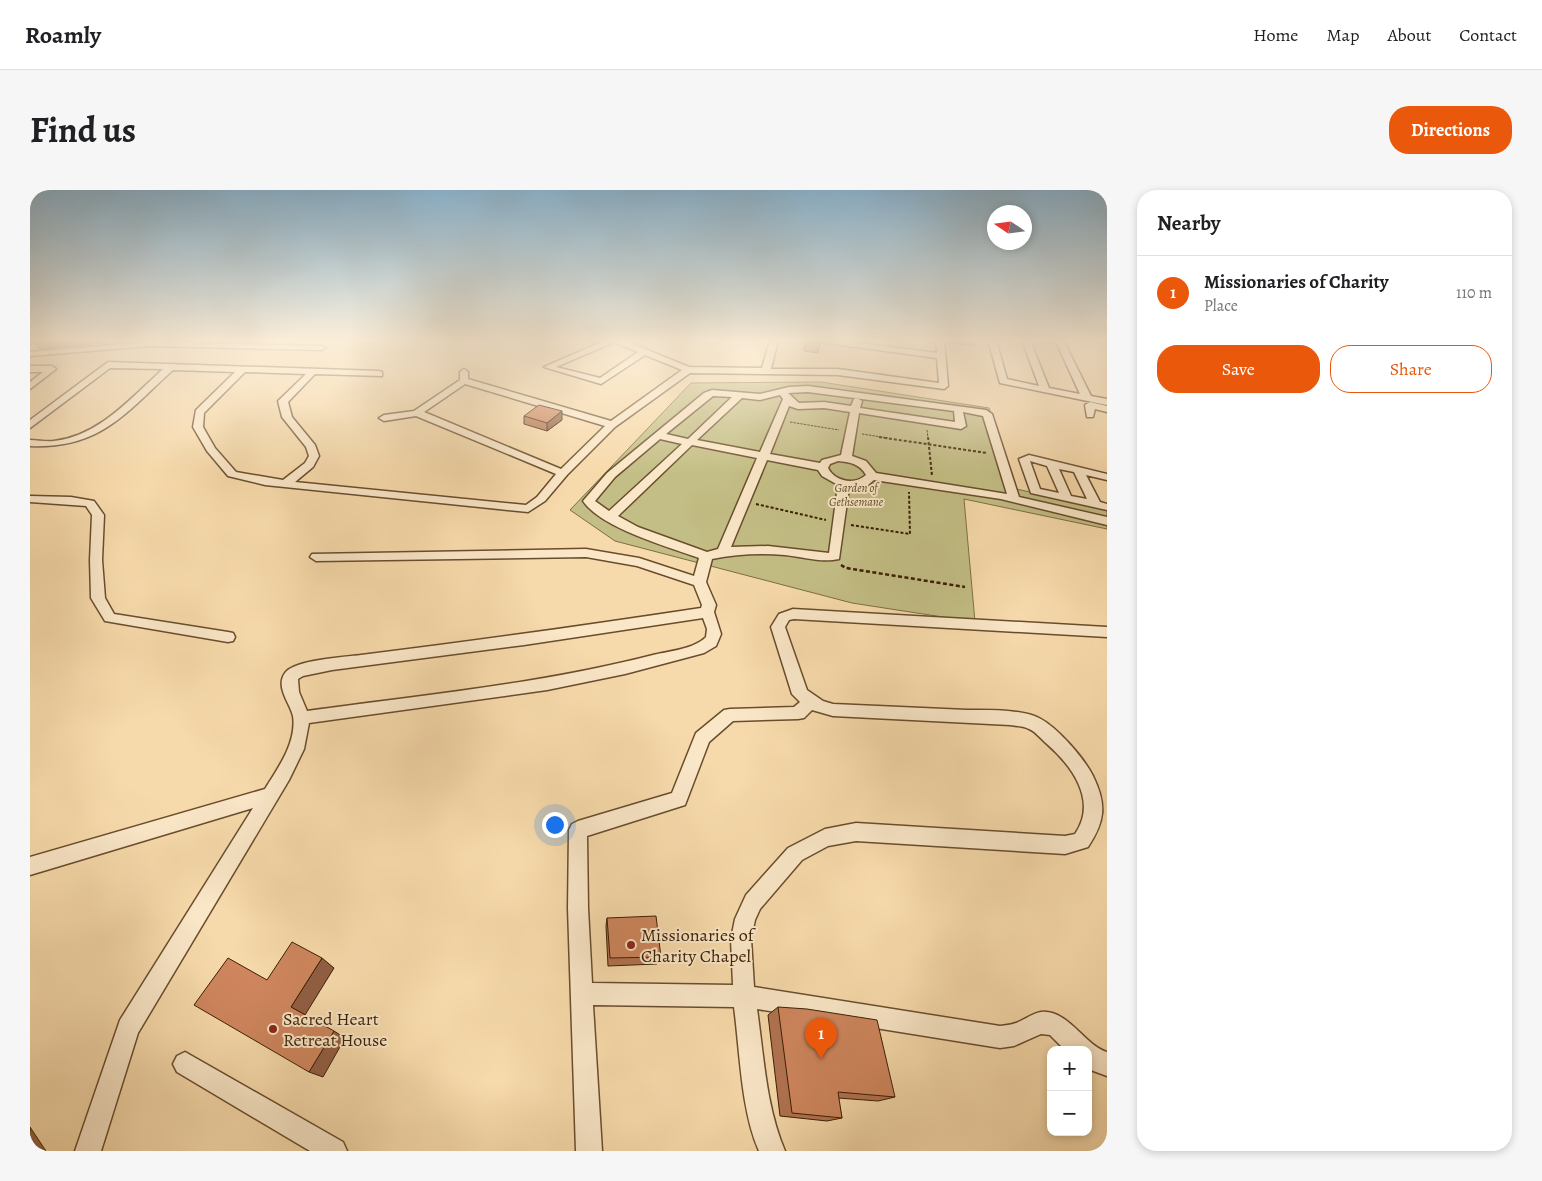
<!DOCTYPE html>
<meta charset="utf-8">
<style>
:root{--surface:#fff;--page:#f6f6f6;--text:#202124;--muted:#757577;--line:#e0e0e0;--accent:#ea580c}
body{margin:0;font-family:Alegreya,serif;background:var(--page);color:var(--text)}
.controls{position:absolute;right:15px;bottom:15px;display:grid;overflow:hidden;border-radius:10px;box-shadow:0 2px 8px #0003}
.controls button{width:45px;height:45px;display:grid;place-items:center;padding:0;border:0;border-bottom:1px solid var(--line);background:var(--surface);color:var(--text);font:25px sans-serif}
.compass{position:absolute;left:957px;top:15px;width:45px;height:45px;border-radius:50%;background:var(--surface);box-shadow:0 2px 8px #0003;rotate:283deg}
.you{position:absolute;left:524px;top:634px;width:18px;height:18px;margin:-12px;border:4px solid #fff;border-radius:50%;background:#1a73e8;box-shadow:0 0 0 8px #1a73e833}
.badge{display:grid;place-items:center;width:32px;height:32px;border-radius:50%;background:var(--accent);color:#fff;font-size:16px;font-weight:700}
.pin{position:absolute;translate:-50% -41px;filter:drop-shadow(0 1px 2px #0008)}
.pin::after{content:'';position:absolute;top:26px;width:18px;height:15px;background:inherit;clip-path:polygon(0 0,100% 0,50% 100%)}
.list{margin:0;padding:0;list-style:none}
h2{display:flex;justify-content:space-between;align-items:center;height:65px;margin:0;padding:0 20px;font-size:21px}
h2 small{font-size:16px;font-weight:400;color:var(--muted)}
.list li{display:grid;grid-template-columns:32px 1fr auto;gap:15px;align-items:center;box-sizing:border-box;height:75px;padding:0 20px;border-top:1px solid var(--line)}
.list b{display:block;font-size:19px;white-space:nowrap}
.list p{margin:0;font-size:16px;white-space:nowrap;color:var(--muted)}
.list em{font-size:16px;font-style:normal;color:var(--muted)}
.actions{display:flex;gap:10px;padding:15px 20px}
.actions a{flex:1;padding:11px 0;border:1px solid var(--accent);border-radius:20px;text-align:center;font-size:18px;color:var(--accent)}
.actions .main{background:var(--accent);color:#fff}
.map{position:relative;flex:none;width:1077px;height:961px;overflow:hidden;border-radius:20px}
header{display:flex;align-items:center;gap:30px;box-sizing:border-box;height:70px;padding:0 25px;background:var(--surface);border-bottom:1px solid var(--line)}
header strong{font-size:24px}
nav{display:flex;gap:28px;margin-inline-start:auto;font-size:18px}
.intro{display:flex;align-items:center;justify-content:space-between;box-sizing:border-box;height:120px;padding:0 30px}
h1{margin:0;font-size:35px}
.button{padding:12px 22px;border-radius:20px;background:var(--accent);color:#fff;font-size:18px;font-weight:700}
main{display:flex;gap:30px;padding:0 30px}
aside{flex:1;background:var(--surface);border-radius:20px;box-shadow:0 2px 8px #0003}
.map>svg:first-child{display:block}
</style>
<header>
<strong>Roamly</strong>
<nav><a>Home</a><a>Map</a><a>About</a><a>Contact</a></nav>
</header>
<div class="intro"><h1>Find us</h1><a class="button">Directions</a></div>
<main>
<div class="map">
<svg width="1077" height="961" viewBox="0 0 1077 961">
<rect width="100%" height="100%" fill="#f7daab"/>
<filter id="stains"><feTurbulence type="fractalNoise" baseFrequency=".004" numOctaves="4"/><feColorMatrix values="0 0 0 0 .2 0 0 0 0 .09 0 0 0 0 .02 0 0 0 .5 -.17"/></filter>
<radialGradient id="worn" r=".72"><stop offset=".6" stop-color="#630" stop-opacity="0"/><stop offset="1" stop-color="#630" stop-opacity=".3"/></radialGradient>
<path fill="#c3be85" stroke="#7e6e44" d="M 791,192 L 959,218 L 986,299 L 1077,318 L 1077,339 L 934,309 L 945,432 L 822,413 L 585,351 L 540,320 L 661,193 Z"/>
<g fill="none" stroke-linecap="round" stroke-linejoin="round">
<g stroke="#694d2d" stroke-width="3">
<path id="minor" d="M 0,150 L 6,150 L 0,154 Z
M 576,150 L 593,150 L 659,177 L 732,178 L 740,150 L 748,150 L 741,179 L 808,179 L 909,193 L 907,168 L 789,152 L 785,150 L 807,150 L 907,163 L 906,150 L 914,150 L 918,196 L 914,199 L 808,185 L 660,183 L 585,237 L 537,285 L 515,311 L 498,322 L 235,295 L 198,286 L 177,261 L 163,237 L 166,220 L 205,182 L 143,180 C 95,223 71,259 0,256 L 0,250 C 8,250 16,252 24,251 C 69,246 101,208 133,179 L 80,178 L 0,238 L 0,230 L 78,172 L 349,181 L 352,182 L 352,186 L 285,184 L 258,212 L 262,227 L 285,255 L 289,266 L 283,277 L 265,292 L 496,315 L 507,307 L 526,284 L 386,226 L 354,231 L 349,228 L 354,225 L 384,221 L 430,190 L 430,182 L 434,179 L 438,182 L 438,189 L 581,231 L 652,180 L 615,165 L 571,194 L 514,177 ZM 584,152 L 608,162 L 570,188 L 526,177 ZM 215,182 L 276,184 L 248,211 L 252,227 L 276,257 L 279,266 L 275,273 L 253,290 L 206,282 L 185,258 L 173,237 L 174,223 ZM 435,194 L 575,236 L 531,279 L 394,222 Z
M 958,150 L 966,150 L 977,189 L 1009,196 L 992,150 L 1000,150 L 1019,198 L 1050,204 L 1027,154 L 1014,150 L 1033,150 L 1061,206 L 1077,209 L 1077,215 L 970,193 Z
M 120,152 L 292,156 L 296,158 L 292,160 L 120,156 L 0,166 L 0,162 Z
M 0,176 L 22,176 L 26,179 L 0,199 L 0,192 L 13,182 L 0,182 Z
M 778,196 L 956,220 L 962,224 L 989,307 L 1077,327 L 1077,335 L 971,309 L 844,290 L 838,295 L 819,298 L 809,369 C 792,373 773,367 755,365 C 731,363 706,364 682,369 L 676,392 L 686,415 L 684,422 L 691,444 L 686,456 L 674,463 L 595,484 L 517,500 L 279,533 L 274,559 L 259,590 L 108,843 L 71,961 L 45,961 L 90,830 L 223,618 L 0,685 L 0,667 L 235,599 C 248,578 267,552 263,526 C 260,513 245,497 255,483 C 264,470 314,467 331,465 C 445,451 558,435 671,418 L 672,415 L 664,395 L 607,376 L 556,367 L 286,371 L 280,367 L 282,364 L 556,359 L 609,368 L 664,386 L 669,368 C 639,357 571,338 553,311 L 577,283 L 674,203 L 682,200 L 730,204 L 759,197 ZM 778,202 L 924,221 L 925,232 L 830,218 L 832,211 L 827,208 L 824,209 L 821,216 L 794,212 L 769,213 L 758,203 ZM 750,205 L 753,209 L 730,262 L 667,250 L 712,208 L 730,210 ZM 683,206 L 702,207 L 658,249 L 636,244 ZM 759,216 L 768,219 L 794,218 L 820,222 L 811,265 L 792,270 L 790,273 L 740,264 ZM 933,222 L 953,226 L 977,304 L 846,283 L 836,271 L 822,266 L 829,223 L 931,239 L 936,236 ZM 630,249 L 652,254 L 579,321 L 565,311 L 585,287 ZM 662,255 L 727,268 L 688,359 L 677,362 L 608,337 L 588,326 ZM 737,270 L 788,280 L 792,286 L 808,295 L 799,363 L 738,356 L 701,357 ZM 808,271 C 820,272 830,274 836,285 C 825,295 805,292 798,278 L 800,274 ZM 673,428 L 677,439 L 676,447 C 664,459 640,461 623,465 C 510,494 393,505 277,521 L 269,502 L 268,489 L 273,486 L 302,480 L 494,455 Z
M 1060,212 L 1077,216 L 1077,222 L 1065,219 L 1063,227 L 1057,227 L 1055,215 Z
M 999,265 L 1077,284 L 1077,290 L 1056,285 L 1070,312 L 1077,314 L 1077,320 L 1001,303 L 989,269 ZM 1000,271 L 1017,276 L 1029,303 L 1010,299 ZM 1029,279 L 1044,282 L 1057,309 L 1041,306 Z
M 0,306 L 41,307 L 64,311 L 74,325 L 72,370 L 75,408 L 84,424 L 198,442 L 203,443 L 205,447 L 203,451 L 198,452 L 75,431 L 61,408 L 60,370 L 62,325 L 56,316 L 0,312 Z
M 763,419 L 1077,437 L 1077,447 L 764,429 L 759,430 L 755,437 L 777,500 L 793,511 L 803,514 C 848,516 892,518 937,520 C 958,520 990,519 1009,528 C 1027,537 1054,568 1063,586 C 1077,615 1075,631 1058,657 L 1035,664 L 826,651 L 798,656 L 772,670 L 730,719 L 725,730 L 721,749 L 724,797 L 970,836 C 975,835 981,835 986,833 C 994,830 1003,823 1011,822 C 1038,819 1055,856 1077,862 L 1077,886 L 1058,879 L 1058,860 L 1035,860 L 1020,845 L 1011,844 L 984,856 L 970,858 L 727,819 C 734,867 736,917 755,961 L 729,961 C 711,921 710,861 704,817 L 563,815 L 572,961 L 546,961 L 538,718 L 539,640 L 542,634 L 548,631 L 642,603 L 666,543 L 694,520 L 700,519 L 764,517 L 770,512 L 762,504 L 741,437 L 749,424 ZM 782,520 L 803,526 L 980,535 C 986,536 994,536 999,539 C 1005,541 1011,549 1017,554 C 1042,576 1068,611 1045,644 L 1035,646 L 826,633 L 795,639 L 758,658 L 716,705 L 705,729 L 701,749 L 703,795 L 562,793 L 558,718 L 557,646 L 655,615 L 679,552 L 703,531 L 768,529 L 774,528 Z
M 155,862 L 313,952 L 317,961 L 280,961 L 147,882 L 143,874 L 147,866 Z"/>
</g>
<path stroke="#3a1e03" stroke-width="1" stroke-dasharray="2.5 1" stroke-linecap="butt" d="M 760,232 L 809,240
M 897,240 L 898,248
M 832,244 L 858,248"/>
<path stroke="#3a1e03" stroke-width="2" stroke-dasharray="3 2" stroke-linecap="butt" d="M 849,247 L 957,263
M 898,247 L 902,286
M 726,314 L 796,330
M 821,335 L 880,344 L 879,302"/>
<path stroke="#3a1e03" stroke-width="2.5" stroke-dasharray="4 2.5" stroke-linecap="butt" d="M 811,375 L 816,378 L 935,397"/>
<use href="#minor" fill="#fae7c8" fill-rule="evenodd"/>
</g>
<path fill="#b27351" stroke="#3a1e03" d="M 558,150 L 571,150 L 565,153 Z
M 775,150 L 791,150 L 790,153 L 788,163 L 774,161 Z
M 821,150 L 837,150 L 836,152 Z
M 919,150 L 946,150 L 944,156 L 920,153 Z
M 494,226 L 532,230 L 517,241 L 494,234 Z
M 577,728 L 631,767 L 627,774 L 578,776 L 576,736 Z
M 748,817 L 865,907 L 848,911 L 808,908 L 812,928 L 797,931 L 750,926 L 738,825 Z"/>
<path fill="#915e42" stroke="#3a1e03" d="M 3,150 L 104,150 L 9,159 Z
M 565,150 L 571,150 L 565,153 Z
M 532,221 L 532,230 L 517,241 L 517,233 Z
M 292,768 L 304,778 L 275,825 L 261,817 Z
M 304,841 L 315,848 L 293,887 L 279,882 Z
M 0,937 L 16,961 L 0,961 Z"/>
<path fill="#cf865e" stroke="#3a1e03" d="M 777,150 L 791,150 L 790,153 L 776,152 Z
M 509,215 L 532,221 L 517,233 L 494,226 Z
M 626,726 L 631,767 L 580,768 L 577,728 Z
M 262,752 L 292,768 L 261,817 L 304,841 L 279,882 L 164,815 L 198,768 L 237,790 Z
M 748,817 L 777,819 L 847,830 L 865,907 L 808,902 L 812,928 L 762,923 Z"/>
<linearGradient id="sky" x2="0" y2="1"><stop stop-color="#8bb6d2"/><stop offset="0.53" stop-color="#fbeed9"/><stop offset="1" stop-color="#fbeed9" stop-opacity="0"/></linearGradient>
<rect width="1077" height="284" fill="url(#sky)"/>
<g fill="#8f2418" stroke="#fae7c8" stroke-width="2">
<circle cx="601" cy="755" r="5"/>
<circle cx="243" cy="839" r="5"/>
</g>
<g text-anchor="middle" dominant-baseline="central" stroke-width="4" stroke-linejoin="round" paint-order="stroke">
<g font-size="12" font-style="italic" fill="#634e2a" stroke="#fae7c8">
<text x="826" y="298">Garden of<tspan x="826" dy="14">Gethsemane</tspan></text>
</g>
<g font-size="18" fill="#3a1e03" stroke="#fae7c8" text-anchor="start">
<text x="611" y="745">Missionaries of<tspan x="611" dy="21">Charity Chapel</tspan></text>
<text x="253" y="829">Sacred Heart<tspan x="253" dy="21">Retreat House</tspan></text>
</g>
</g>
<rect width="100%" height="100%" filter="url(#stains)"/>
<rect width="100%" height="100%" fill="url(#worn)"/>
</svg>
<div class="controls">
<button>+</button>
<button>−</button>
</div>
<svg class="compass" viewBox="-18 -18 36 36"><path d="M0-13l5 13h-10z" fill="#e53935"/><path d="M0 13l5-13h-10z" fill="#757577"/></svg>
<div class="you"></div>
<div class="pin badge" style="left:791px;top:869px">1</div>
</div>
<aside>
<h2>Nearby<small></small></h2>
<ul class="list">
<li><span class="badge">1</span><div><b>Missionaries of Charity</b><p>Place</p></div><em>110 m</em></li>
</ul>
<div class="actions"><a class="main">Save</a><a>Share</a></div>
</aside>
</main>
